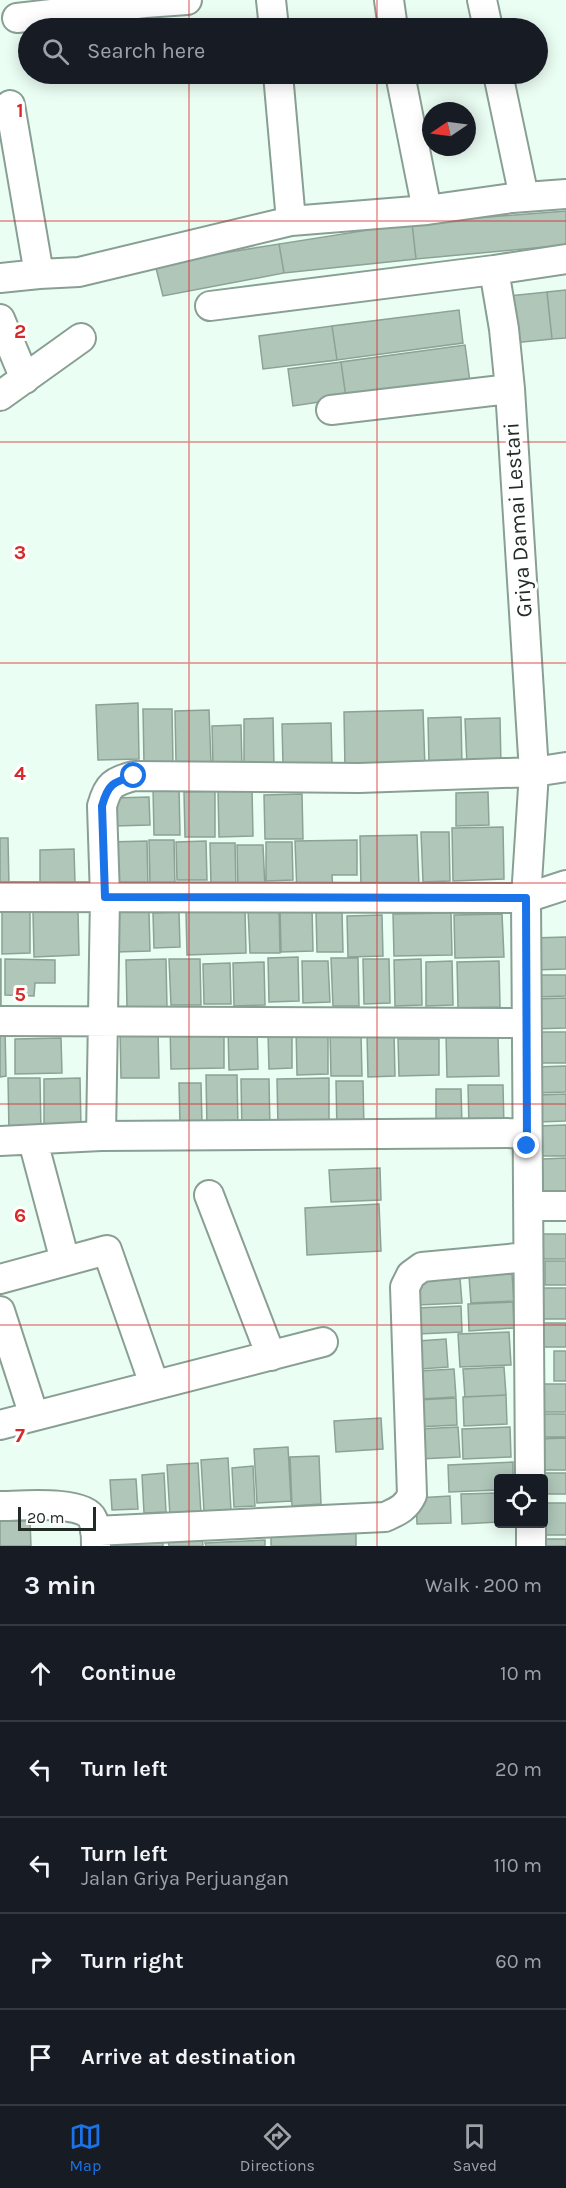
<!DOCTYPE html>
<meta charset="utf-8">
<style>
:root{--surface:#171b24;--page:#242831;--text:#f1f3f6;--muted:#9ea1a6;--line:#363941;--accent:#1a73e8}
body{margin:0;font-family:Karla,sans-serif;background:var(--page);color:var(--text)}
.controls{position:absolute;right:18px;bottom:18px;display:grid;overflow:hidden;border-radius:6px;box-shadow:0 3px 15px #0003}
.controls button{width:54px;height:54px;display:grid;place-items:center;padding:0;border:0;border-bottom:2px solid var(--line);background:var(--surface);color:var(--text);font:30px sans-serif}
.compass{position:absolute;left:422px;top:102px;width:54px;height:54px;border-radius:50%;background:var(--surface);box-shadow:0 3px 15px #0003;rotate:257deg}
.scale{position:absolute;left:18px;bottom:15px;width:78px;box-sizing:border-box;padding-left:6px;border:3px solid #222b26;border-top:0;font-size:16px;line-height:21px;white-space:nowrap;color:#222b26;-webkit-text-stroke:4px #fff;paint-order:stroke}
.stop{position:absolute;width:18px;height:18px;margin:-14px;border:4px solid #1a73e8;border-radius:50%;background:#fff}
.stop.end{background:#1a73e8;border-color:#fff;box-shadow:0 2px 6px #0008}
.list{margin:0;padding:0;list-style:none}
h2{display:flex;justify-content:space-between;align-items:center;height:78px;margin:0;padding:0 24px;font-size:26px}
h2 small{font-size:20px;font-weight:400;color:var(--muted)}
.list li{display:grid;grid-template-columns:39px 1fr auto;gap:18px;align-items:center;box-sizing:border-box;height:96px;padding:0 24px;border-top:2px solid var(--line)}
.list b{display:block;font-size:22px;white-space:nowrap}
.list p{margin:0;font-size:20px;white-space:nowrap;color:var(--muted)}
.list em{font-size:20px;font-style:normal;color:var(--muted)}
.icon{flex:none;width:33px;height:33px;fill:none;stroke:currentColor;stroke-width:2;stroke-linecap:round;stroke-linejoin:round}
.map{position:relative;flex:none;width:566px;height:1546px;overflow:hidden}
.search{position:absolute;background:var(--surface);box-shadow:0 3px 15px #0003;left:18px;right:18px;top:18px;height:66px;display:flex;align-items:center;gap:15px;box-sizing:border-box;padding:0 21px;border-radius:33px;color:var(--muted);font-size:22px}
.sheet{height:558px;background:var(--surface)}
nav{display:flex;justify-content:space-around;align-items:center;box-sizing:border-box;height:84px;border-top:2px solid var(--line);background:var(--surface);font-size:16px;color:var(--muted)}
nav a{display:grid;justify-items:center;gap:3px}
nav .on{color:var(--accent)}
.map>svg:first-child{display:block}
</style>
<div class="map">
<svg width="566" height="1546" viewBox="0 0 566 1546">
<rect width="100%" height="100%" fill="#ebfef3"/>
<path fill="#afc6b9" stroke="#8ba295" stroke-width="1.5" d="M 566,211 L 566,245 L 416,259 L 412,223 Z
M 412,223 L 416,259 L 284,273 L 279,244 Z
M 279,244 L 284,273 L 163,296 L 155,264 Z
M 566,290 L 566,338 L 552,339 L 547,292 Z
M 547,292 L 552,339 L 513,343 L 508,296 Z
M 459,310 L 463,343 L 337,360 L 332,326 Z
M 332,326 L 337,360 L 263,369 L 259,336 Z
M 465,345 L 470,382 L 346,398 L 341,362 Z
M 341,362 L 346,398 L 293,406 L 288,369 Z
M 138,703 L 139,759 L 98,760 L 96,705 Z
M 143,709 L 172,709 L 173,764 L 144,764 Z
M 209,710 L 211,762 L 176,762 L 175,711 Z
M 423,710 L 425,768 L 345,769 L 344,712 Z
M 461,717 L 462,765 L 429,766 L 428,718 Z
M 273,718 L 274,766 L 244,766 L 244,719 Z
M 500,718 L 501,765 L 467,766 L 465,719 Z
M 331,723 L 332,764 L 283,765 L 282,724 Z
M 241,725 L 242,765 L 213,766 L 212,726 Z
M 179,787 L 180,835 L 154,835 L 153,788 Z
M 252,789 L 253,836 L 219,837 L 218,790 Z
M 215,791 L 215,837 L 185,837 L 184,792 Z
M 488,792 L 489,825 L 456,826 L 456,793 Z
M 302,794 L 303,839 L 265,839 L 264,795 Z
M 149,797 L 150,825 L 115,826 L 114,798 Z
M 503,827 L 504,879 L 453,881 L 452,828 Z
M 421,832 L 449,832 L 450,881 L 423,882 Z
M 417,835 L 419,886 L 361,888 L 360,836 Z
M 0,838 L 8,838 L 9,887 L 0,887 Z
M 149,840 L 174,840 L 175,885 L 150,885 Z
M 357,840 L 357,875 L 332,875 L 333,893 L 297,894 L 295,841 Z
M 147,841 L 148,886 L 109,887 L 108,842 Z
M 206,841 L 207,880 L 177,880 L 176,842 Z
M 266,842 L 292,842 L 293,880 L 266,881 Z
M 210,843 L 235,843 L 236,886 L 211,886 Z
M 237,845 L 263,845 L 265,888 L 238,889 Z
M 74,849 L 75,883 L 40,884 L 40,850 Z
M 2,907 L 30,907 L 30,953 L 2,954 Z
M 279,908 L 280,953 L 250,953 L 248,909 Z
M 280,908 L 312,908 L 313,951 L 281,952 Z
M 245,910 L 246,953 L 187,955 L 186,912 Z
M 78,911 L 79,955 L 34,957 L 33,912 Z
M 149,911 L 150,951 L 116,952 L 115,912 Z
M 316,911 L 342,911 L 343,952 L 317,952 Z
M 179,912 L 180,947 L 154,948 L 153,913 Z
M 451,913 L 452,955 L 394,956 L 393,914 Z
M 502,914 L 504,957 L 455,958 L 454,915 Z
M 382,915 L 383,956 L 348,957 L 347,916 Z
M 566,937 L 566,969 L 533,970 L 532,938 Z
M 298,957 L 299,1001 L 269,1002 L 268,958 Z
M 331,958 L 358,958 L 359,1006 L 333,1006 Z
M 0,959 L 1,959 L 1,1008 L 0,1008 Z
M 5,959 L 55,960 L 55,983 L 35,983 L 34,996 L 5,995 Z
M 166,959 L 167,1008 L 127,1009 L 126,960 Z
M 169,959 L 200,959 L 201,1005 L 171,1005 Z
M 363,959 L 389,959 L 390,1003 L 364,1004 Z
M 421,959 L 422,1005 L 395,1006 L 394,960 Z
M 302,961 L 328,961 L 330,1002 L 303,1003 Z
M 452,961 L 453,1005 L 426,1006 L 426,962 Z
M 499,961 L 500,1007 L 458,1008 L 457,962 Z
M 264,962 L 265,1005 L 234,1006 L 233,963 Z
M 230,963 L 231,1004 L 204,1004 L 203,964 Z
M 537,975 L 566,975 L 566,996 L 537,997 Z
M 566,998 L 566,1028 L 534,1029 L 534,999 Z
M 224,1025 L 224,1068 L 171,1069 L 170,1026 Z
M 158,1028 L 159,1078 L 121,1078 L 120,1029 Z
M 257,1028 L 258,1069 L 229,1070 L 228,1029 Z
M 296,1028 L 328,1028 L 328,1074 L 297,1075 Z
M 0,1030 L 5,1030 L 6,1076 L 0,1077 Z
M 292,1032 L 292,1068 L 269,1069 L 268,1033 Z
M 537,1032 L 566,1032 L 566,1063 L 538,1063 Z
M 330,1033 L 361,1033 L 362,1076 L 331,1076 Z
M 394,1033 L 395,1076 L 368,1077 L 367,1034 Z
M 446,1035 L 498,1035 L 499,1076 L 447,1077 Z
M 61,1038 L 62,1073 L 15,1074 L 15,1039 Z
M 398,1039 L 439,1039 L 439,1075 L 399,1076 Z
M 566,1066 L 566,1092 L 535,1093 L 535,1067 Z
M 206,1075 L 237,1075 L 238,1130 L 207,1130 Z
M 8,1078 L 40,1078 L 41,1131 L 9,1132 Z
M 80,1078 L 81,1128 L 44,1129 L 44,1079 Z
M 329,1078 L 329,1127 L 278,1128 L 277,1079 Z
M 241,1079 L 269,1079 L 270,1131 L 242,1132 Z
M 336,1081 L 363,1081 L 364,1131 L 337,1132 Z
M 179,1083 L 201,1083 L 202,1124 L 180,1124 Z
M 468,1085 L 503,1085 L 504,1128 L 469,1128 Z
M 436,1089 L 461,1089 L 462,1126 L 436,1126 Z
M 566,1094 L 566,1121 L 538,1122 L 537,1095 Z
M 566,1125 L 566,1156 L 538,1156 L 538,1126 Z
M 566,1158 L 566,1200 L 543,1201 L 542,1159 Z
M 380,1168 L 381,1200 L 331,1202 L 329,1170 Z
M 379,1204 L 381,1251 L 307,1255 L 305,1208 Z
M 541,1234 L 566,1234 L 566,1259 L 541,1259 Z
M 545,1261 L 566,1261 L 566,1285 L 545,1285 Z
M 512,1274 L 514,1301 L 471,1303 L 469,1276 Z
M 460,1278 L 462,1303 L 418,1305 L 417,1280 Z
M 539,1288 L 566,1288 L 566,1319 L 539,1319 Z
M 513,1302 L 514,1328 L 469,1331 L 468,1304 Z
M 461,1306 L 462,1332 L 418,1334 L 417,1308 Z
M 540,1323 L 566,1323 L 566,1347 L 540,1347 Z
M 509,1332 L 511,1365 L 460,1367 L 458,1334 Z
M 446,1339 L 448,1367 L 420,1369 L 418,1341 Z
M 554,1351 L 566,1351 L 566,1381 L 554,1381 Z
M 504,1367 L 506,1395 L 465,1397 L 463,1369 Z
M 454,1369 L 456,1397 L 420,1399 L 419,1371 Z
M 537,1384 L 566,1384 L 566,1412 L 537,1412 Z
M 506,1395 L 507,1424 L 464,1426 L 463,1397 Z
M 456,1398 L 457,1425 L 418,1427 L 417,1400 Z
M 540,1414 L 566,1414 L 566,1437 L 541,1437 Z
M 381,1418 L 383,1449 L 336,1452 L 334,1421 Z
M 458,1427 L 460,1457 L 420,1459 L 419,1429 Z
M 510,1427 L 511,1457 L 463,1459 L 462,1429 Z
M 566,1438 L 566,1470 L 537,1470 L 537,1439 Z
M 288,1447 L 291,1501 L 257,1503 L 254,1449 Z
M 319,1456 L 321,1504 L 292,1506 L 290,1457 Z
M 228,1458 L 231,1510 L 204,1511 L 201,1460 Z
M 513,1462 L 513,1478 L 498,1478 L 498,1490 L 449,1492 L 448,1465 Z
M 198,1463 L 201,1514 L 170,1516 L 167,1465 Z
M 253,1466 L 255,1506 L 234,1507 L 232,1468 Z
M 164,1473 L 166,1512 L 144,1513 L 142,1475 Z
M 538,1473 L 566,1473 L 566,1494 L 544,1494 L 544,1478 Z
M 136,1479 L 138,1509 L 112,1510 L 110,1480 Z
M 498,1493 L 498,1522 L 462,1524 L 461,1494 Z
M 450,1496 L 451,1523 L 417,1524 L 416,1498 Z
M 544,1503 L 566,1503 L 566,1535 L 545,1535 Z
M 0,1521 L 30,1521 L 31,1546 L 0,1546 Z
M 356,1531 L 356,1546 L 271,1546 L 271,1535 Z
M 202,1538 L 203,1546 L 169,1546 L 168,1540 Z
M 540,1539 L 566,1539 L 566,1546 L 540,1546 Z
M 163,1540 L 163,1546 L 107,1546 L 107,1543 Z
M 265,1540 L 265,1546 L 206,1546 L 205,1543 Z"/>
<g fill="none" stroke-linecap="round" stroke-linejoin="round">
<g stroke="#899f93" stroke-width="32">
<path id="street" d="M 145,0 L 145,3 L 187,0
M 271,0 L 274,28
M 389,0 L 393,28
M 482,0 L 488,28
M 17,18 L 145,3
M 278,74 L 291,221
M 400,74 L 427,210
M 498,74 L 524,197
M 10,105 L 39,274
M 494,270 L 504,329 L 510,389 L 534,772 L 526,898 L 530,1478
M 0,278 L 39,274 L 79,272 L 291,221 L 427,210 L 512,198 L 566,194
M 210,306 L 494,270 L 566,259
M 0,319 L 25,379
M 0,396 L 81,338
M 331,410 L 510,389
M 0,897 L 526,898 L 566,885
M 0,1021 L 526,1023
M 101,1136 L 105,897 L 102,806 C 108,784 113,782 134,776 L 359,778 L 534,772 L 566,767
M 0,1141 L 101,1136 L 527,1133
M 33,1141 L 65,1261
M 209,1195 L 271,1356
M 528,1206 L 566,1206
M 0,1279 L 107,1250 L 154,1384
M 0,1311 L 34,1416
M 0,1425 L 323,1342
M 0,1506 C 19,1506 83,1500 92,1518 C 96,1525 96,1538 96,1546
M 531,1524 L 531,1546
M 95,1531 L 385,1517 C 398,1511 406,1508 412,1495 L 405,1287 L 411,1275 L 422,1267 L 528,1257"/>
</g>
<use href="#street" stroke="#fff" stroke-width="28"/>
</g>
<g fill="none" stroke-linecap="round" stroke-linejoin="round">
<path stroke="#1a73e8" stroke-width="8" d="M 134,776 C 113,782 108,784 102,806 L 105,897 L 526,898 L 527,1146"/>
</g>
<path fill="none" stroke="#d62828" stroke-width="1.5" stroke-opacity="0.55" d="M 189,0 L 189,28M 377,0 L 377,28M 189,74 L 189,1546M 377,74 L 377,1546M 0,221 L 566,221M 0,442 L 566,442M 0,663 L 566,663M 0,883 L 566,883M 0,1104 L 566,1104M 0,1325 L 566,1325"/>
<g text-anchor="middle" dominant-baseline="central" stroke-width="6" stroke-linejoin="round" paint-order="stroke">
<g font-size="22" fill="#222b26" stroke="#fff">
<text transform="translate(518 520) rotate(-94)">Griya Damai Lestari</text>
</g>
</g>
<g font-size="20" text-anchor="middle" font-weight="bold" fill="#d62828" stroke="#fff" stroke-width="6" stroke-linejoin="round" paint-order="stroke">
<text x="20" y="117">1</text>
<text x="20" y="338">2</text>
<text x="20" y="559">3</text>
<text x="20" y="780">4</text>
<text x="20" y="1001">5</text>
<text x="20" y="1222">6</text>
<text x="20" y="1442">7</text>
</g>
</svg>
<div class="controls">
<button><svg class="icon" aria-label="locate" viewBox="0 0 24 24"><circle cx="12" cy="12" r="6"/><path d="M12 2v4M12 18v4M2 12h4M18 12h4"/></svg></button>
</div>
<svg class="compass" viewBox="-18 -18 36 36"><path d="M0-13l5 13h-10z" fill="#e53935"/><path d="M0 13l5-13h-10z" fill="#9ea1a6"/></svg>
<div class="scale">20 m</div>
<div class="stop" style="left:134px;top:776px"></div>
<div class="stop end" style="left:527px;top:1146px"></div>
<div class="search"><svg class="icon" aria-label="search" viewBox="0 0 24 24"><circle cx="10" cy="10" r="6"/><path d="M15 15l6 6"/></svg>Search here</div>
</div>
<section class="sheet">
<h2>3 min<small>Walk · 200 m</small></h2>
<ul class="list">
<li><svg class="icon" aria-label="ahead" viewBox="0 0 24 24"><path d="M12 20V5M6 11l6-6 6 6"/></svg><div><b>Continue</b></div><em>10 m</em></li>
<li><svg class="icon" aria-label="left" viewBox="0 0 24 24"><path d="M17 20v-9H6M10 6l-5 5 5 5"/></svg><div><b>Turn left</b></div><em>20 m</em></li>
<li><svg class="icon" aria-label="left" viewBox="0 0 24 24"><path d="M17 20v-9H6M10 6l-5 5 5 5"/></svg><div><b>Turn left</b><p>Jalan Griya Perjuangan</p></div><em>110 m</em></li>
<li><svg class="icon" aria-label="right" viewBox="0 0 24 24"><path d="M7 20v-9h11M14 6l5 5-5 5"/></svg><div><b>Turn right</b></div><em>60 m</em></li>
<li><svg class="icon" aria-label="arrive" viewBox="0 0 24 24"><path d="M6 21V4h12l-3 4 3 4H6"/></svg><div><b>Arrive at destination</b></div></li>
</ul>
</section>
<nav>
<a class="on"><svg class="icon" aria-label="map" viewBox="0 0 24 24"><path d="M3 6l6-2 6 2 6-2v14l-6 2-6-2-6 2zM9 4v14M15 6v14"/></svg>Map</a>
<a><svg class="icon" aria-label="directions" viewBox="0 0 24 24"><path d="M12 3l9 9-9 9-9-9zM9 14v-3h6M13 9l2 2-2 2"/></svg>Directions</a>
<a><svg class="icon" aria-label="saved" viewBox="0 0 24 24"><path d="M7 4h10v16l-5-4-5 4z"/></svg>Saved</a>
</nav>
